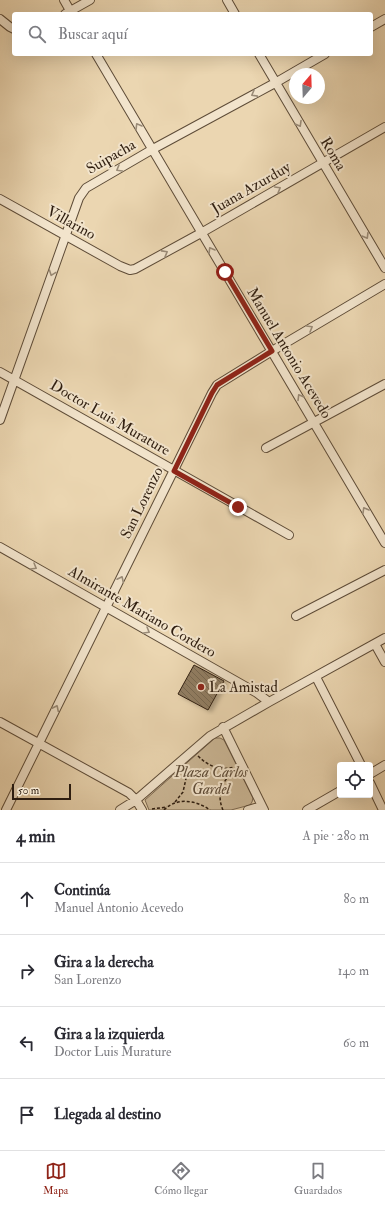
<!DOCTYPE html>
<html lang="es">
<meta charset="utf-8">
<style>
:root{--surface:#fff;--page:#f7f7f7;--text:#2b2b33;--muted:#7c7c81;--line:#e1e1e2;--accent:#8f2418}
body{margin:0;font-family:"IM FELL Double Pica",serif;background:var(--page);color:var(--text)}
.controls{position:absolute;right:12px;bottom:12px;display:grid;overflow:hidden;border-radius:4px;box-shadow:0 4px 16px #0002}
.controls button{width:36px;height:36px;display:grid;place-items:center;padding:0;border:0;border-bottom:1px solid var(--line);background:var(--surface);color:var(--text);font:20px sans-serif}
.compass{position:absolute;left:289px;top:68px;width:36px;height:36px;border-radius:50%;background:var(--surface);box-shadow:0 4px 16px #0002;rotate:19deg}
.scale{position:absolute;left:12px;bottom:10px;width:59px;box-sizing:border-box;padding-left:4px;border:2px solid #2f1e10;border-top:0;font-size:11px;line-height:14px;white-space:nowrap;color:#2f1e10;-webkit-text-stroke:3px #f2e4cc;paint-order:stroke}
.stop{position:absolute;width:12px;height:12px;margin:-9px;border:3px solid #8f2418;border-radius:50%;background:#fff}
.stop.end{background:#8f2418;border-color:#fff;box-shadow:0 1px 4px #0008}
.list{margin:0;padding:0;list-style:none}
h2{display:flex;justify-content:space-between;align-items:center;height:52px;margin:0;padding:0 16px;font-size:17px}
h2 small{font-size:13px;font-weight:400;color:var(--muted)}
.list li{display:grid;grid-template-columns:26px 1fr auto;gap:12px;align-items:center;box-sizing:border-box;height:72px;padding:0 16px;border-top:1px solid var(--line)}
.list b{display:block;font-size:15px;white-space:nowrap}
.list p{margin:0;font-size:13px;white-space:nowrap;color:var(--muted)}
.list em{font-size:13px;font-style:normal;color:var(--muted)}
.icon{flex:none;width:22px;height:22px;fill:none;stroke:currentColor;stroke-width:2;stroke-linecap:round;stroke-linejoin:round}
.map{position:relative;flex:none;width:385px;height:810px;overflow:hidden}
.search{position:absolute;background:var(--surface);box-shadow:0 4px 16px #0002;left:12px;right:12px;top:12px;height:44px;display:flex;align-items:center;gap:10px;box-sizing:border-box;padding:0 14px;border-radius:4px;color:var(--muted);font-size:15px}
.sheet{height:340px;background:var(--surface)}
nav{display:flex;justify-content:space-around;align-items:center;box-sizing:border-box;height:56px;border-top:1px solid var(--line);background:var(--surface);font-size:11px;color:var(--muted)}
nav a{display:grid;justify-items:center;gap:2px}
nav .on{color:var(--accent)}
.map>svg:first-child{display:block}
</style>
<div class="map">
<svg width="385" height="810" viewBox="0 0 385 810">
<defs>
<pattern id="building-back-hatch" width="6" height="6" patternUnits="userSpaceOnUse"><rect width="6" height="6" fill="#917e64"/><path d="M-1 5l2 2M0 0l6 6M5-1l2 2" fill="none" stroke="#776751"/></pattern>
<filter id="shadow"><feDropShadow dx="3.5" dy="2" stdDeviation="2" flood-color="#0004"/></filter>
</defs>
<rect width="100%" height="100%" fill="#ebd6b1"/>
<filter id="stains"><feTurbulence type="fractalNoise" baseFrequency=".005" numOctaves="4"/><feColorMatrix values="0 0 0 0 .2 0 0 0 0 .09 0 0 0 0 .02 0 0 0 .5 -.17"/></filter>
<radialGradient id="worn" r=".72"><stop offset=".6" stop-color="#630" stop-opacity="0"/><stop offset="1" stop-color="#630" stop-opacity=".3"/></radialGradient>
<path fill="#cbb796" stroke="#7d6a53" d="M 215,738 L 220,738 L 224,740 L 253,798 L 252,802 L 250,805 L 231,810 L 149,810 L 145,800 Z"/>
<path fill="url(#building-back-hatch)" stroke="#2f1e10" filter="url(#shadow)" d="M 194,665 L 224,681 L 208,710 L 178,694 Z"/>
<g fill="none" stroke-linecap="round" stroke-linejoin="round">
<g stroke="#5e4c38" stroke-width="10">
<path id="minor" d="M 64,0 L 72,14
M 227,0 L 235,14
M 65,14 L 90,0
M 0,19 L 10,27 L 14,29
M 371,27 L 385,19
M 96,54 L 385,543
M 259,54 L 385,268
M 0,199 L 120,266 L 130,270 L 135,269 L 201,233 L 385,127
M 0,372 L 289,535
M 0,420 L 79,198 L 86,188 L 153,149 L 275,83 L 325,54
M 266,448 L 385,384
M 0,547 L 257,693 L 269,702
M 296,616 L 385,570
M 375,644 L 385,662
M 316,677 L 361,765
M 0,722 L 129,793 L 136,800 L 142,810
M 223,727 L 264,810
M 370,774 L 385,765
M 370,783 L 383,810
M 6,810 L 212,393 L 217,385 L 272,351 L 385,284
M 120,810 L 136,800 L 210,736 L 269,702 L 385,638
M 248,810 L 262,806
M 307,810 L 340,791"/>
</g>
<path stroke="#2f1e10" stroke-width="1.5" stroke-dasharray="3 2" stroke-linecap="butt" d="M 198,756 C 208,766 220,771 234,767
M 175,802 L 183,792 L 189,765
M 152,809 L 167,807
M 164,810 C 177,797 196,800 210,810
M 223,810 C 216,794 222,780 235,771"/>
<use href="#minor" stroke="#f2e4cc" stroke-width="8"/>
</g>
<defs><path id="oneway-chevron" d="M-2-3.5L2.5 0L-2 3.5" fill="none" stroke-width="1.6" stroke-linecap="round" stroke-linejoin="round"/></defs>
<g stroke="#9a8b77">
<use href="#oneway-chevron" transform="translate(254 94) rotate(151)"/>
<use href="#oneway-chevron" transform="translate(299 124) rotate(60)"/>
<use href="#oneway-chevron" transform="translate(138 126) rotate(-121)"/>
<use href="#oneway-chevron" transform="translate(119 169) rotate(150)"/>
<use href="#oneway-chevron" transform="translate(278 189) rotate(-30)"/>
<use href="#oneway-chevron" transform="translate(366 236) rotate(59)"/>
<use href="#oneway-chevron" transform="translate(211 250) rotate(-121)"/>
<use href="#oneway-chevron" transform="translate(165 253) rotate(-29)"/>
<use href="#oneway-chevron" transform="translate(52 273) rotate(110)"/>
<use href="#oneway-chevron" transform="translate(310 328) rotate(-30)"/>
<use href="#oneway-chevron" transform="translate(300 397) rotate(-121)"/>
<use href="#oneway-chevron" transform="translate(365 510) rotate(-120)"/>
<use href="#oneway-chevron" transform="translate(34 567) rotate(30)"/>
<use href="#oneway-chevron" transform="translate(121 579) rotate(-64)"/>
<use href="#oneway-chevron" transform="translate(147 631) rotate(30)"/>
<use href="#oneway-chevron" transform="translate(56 708) rotate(-64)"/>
</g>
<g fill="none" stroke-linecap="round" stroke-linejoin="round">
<path stroke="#8f2418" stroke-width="5" d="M 225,272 L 272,351 L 217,385 L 212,393 L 174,471 L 238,507"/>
</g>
<circle fill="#8f2418" stroke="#f2e4cc" stroke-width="1.5" cx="201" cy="687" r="4"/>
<g text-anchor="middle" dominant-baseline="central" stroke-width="4" stroke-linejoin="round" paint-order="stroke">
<g font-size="15" fill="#2f1e10" stroke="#f2e4cc">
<text transform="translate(333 154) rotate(59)">Roma</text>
<text transform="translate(111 157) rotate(-30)">Suipacha</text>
<text transform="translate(251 188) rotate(-30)">Juana Azurduy</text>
<text transform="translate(71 223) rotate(29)">Villarino</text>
<text transform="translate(289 353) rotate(59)">Manuel Antonio Acevedo</text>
<text transform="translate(110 418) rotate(30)">Doctor Luis Murature</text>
<text transform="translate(142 503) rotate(-64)">San Lorenzo</text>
<text transform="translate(142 612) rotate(30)">Almirante Mariano Cordero</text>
</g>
<g font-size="15" fill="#2f1e10" stroke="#f2e4cc" text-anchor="start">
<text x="209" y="687">La Amistad</text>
</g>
<g font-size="15" font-style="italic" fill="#5e4c38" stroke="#f2e4cc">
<text x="211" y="772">Plaza Carlos<tspan x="211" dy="17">Gardel</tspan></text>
</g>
</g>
<rect width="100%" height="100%" filter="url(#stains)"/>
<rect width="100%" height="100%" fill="url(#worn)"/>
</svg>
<div class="controls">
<button><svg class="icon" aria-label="locate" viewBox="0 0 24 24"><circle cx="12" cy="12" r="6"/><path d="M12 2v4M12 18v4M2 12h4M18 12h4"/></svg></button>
</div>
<svg class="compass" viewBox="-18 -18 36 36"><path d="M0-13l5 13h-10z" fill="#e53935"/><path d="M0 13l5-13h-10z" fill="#7c7c81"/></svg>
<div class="scale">50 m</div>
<div class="stop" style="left:225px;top:272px"></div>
<div class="stop end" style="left:238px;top:507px"></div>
<div class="search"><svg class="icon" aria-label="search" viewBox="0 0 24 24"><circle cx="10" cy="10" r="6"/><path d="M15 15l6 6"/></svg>Buscar aquí</div>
</div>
<section class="sheet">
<h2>4 min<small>A pie · 280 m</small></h2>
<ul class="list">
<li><svg class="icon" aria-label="ahead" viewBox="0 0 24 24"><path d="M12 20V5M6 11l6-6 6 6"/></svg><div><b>Continúa</b><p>Manuel Antonio Acevedo</p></div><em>80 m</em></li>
<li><svg class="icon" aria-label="right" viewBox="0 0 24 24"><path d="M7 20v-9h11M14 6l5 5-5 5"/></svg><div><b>Gira a la derecha</b><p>San Lorenzo</p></div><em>140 m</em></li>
<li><svg class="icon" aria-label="left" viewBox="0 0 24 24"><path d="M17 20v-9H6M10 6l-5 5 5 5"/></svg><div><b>Gira a la izquierda</b><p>Doctor Luis Murature</p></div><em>60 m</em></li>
<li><svg class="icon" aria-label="arrive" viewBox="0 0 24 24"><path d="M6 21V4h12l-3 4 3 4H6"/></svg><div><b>Llegada al destino</b></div></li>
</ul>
</section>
<nav>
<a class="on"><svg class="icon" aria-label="map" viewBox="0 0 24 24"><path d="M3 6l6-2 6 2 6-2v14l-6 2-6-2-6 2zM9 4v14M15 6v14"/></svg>Mapa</a>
<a><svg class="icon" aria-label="directions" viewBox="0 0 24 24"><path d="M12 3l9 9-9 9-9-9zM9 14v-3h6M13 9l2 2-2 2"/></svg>Cómo llegar</a>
<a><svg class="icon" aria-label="saved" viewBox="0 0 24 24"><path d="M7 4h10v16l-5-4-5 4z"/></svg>Guardados</a>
</nav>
